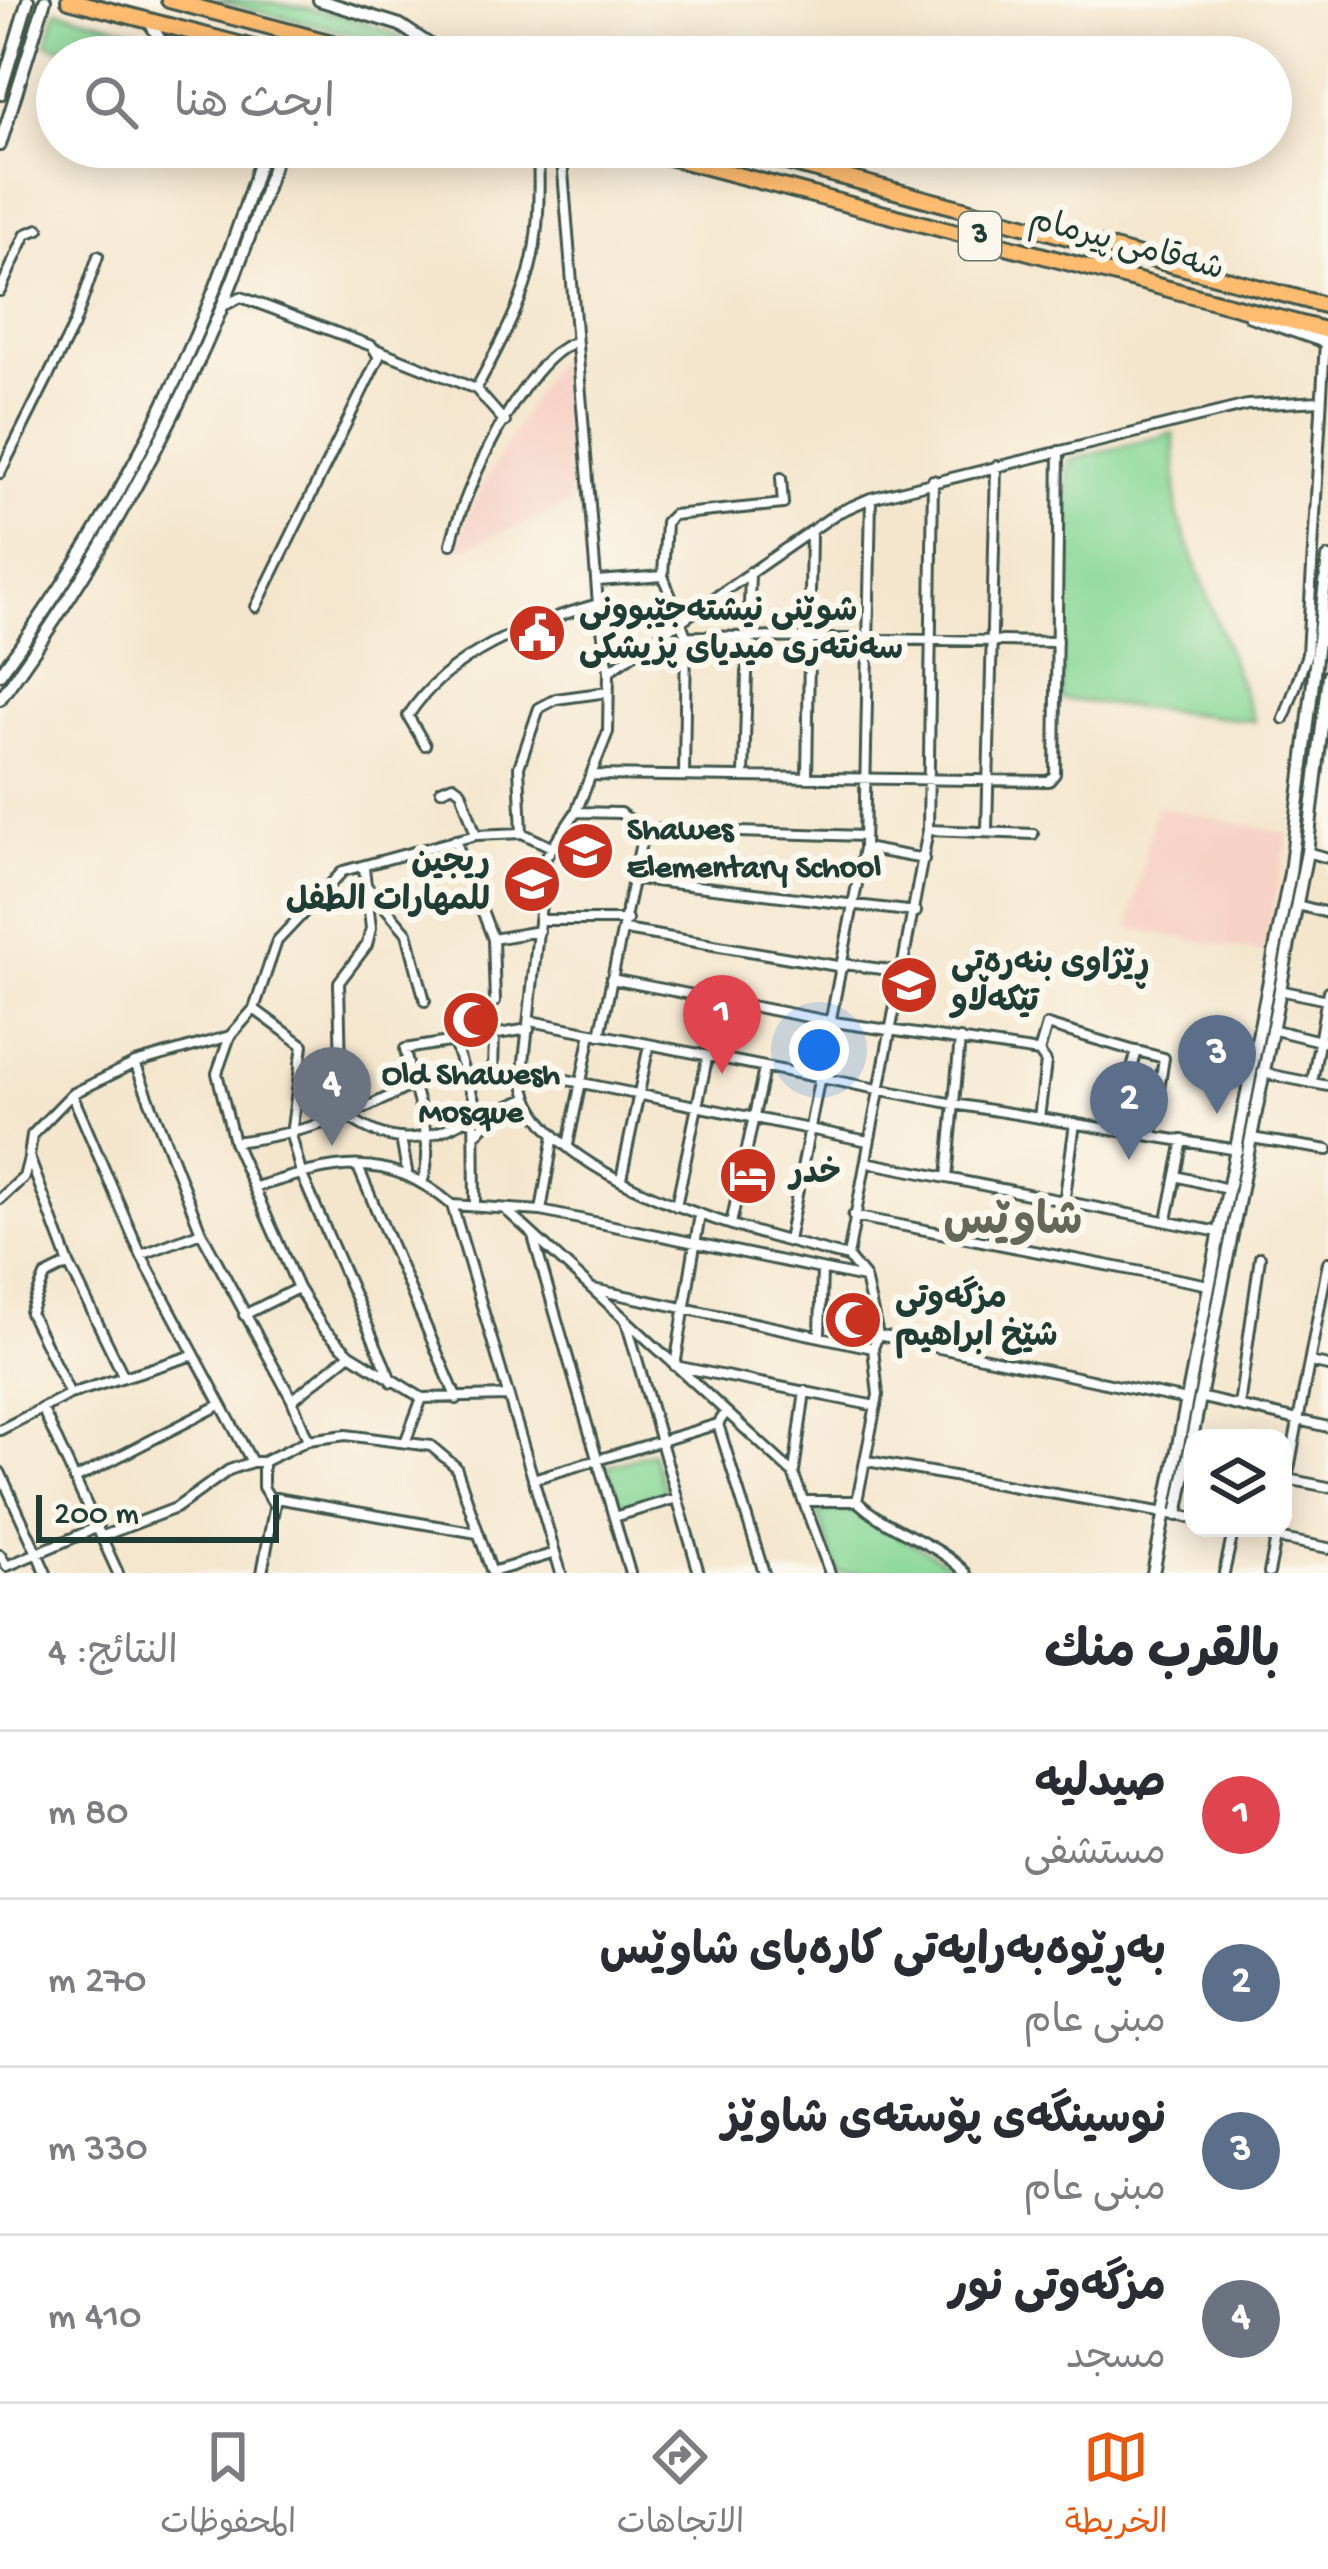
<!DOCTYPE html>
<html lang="ar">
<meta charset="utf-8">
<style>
:root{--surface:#fff;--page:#f2f2f3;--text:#2b2b33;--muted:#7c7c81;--line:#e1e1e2;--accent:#ea580c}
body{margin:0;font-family:"Gochi Hand","Playpen Sans Arabic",sans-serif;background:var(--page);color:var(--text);direction:rtl}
.controls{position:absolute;right:36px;bottom:36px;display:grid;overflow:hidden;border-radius:24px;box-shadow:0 6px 30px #0003}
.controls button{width:108px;height:108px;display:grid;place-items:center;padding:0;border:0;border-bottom:3px solid var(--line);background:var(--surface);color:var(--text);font:60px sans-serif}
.scale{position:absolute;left:36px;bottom:30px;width:243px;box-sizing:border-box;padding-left:12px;border:6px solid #1f3d34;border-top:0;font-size:33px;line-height:42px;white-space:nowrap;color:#1f3d34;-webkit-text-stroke:9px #fbf7ec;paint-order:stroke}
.you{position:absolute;left:819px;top:1050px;width:42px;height:42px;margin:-30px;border:9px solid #fff;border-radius:50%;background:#1a73e8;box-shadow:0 0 0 18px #1a73e833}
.badge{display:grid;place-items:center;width:78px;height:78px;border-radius:50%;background:var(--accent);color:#fff;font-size:39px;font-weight:700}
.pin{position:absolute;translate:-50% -99px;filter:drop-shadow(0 3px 6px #0008)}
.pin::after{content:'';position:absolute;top:63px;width:42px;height:36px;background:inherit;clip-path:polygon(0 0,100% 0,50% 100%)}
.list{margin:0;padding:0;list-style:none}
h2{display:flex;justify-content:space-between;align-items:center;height:156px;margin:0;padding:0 48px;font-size:51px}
h2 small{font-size:39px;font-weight:400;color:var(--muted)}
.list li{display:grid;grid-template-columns:78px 1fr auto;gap:36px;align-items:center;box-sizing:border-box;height:168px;padding:0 48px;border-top:3px solid var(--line)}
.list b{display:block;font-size:45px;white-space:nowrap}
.list p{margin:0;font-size:39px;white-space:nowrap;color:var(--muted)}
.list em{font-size:39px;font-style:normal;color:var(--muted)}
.icon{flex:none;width:66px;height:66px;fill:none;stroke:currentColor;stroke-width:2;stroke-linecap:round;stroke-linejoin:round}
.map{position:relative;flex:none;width:1328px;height:1573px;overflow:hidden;direction:ltr}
.search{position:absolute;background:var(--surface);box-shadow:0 6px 30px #0003;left:36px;right:36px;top:36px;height:132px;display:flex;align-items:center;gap:30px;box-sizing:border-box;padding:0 42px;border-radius:66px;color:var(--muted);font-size:45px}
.sheet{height:828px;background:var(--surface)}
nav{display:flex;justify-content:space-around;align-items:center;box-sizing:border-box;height:168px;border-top:3px solid var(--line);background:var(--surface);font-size:33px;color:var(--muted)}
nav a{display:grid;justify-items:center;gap:6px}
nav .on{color:var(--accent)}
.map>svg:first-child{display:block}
</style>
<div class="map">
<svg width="1328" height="1573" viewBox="0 0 1328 1573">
<rect width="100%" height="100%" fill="#fbf7ec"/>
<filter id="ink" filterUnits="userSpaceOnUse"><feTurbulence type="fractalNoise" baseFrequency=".00833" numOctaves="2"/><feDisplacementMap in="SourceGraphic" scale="24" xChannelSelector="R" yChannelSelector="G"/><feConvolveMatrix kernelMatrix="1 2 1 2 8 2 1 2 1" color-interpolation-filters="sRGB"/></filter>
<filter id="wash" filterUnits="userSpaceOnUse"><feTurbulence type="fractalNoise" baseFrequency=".004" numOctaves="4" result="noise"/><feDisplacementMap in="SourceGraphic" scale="48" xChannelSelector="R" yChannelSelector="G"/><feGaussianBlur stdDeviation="2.7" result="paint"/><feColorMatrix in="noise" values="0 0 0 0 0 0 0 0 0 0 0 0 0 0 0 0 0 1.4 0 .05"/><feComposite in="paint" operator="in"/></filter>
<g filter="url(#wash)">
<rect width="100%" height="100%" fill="#f4e6cd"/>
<path fill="#f6d1c5" d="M 560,359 L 571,505 L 462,549 L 458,541 L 468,512 L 551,365 Z
M 1156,806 L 1288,834 L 1264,953 L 1129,928 Z"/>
<path fill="#87d796" stroke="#538a65" stroke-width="3" d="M 214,0 C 288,0 370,14 433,55 Z
M 56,10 L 153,35 L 165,57 L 98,57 L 47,44 Z
M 1174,433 L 1177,514 L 1254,721 L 1060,699 L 1068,461 Z
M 652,1452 L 666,1493 L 621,1507 L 607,1466 Z
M 860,1510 C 889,1538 929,1546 960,1573 L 838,1573 L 817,1512 Z"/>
</g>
<g filter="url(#ink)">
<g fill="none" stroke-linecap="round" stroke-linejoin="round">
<g stroke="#3f564b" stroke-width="14">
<path id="minor" d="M 561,147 L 598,604 L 609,671 L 608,732 L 576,812 L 546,857 L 523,1071 C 523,1179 766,1236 848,1257 L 865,1278 L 878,1335 L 1186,1400
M 0,291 L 26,234 L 39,229
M 225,305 L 241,297 L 372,346 L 379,357 L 256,607
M 378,350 L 476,389 L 505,422
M 476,389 C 530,288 542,263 538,147
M 0,473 L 74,325 L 98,256
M 451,544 C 463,491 523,360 575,342
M 598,581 L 663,576
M 686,636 L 1057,642
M 609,671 L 837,513 L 871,498 L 1247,405 L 1320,401
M 1284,719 L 1307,654 L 1325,342
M 425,745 L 408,716 C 447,654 530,623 598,604
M 593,775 L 1049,781 L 1055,774 L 1059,451
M 684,776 L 686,636 L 663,576 L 666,522 L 673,515 L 783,504 L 781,478
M 744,776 L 750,572
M 807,778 L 811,532
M 441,790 L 453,785 L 461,791 L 476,835
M 576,812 L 620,813 L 644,829 L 864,836
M 928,830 L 1033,834
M 987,831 L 996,466
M 522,833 L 519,767 L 539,708 L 556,699 L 608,692
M 455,840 L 493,939 L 495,1002
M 864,848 L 924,859
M 1307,852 L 1328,858
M 637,879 L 916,912
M 366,885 L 407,933 L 425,1001
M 1297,905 L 1328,913
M 539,920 L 627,920
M 625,930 L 843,967
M 493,939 L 539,931
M 844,964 L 904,972
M 611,979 L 834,1022 L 1039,1052 L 1046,1062 L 1039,1118
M 1279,990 L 1327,1000
M 254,1009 L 303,1045 L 291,1135 L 301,1173 L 392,1382
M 531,1021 L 954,1104 L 1238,1150
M 1271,1029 L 1328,1043
M 600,1035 L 644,829
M 230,1036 L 217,1073 L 234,1142 L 298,1288 L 323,1328 L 350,1354 L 422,1398 L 508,1396
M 453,1040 L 474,1100 L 475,1205
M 1039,1052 L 1047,1025 L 1135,1051
M 135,1063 L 201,1232 L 292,1400 L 308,1440
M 300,1063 L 341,1070
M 523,1071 L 868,1141
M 1262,1073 L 1328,1086
M 469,1082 L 493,1074 L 494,1031
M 1312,1083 L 1328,991
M 72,1094 L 141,1255 L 252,1462 L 263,1462 L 308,1440 L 346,1435 L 431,1446 L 456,1467 L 492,1573
M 354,1115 L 341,1070 L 339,982 L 367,945 L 371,928 L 364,868
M 350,1118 C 398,1150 426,1141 474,1115
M 1115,1128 L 1137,1051 L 1164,1058 L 1152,1134
M 478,1132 L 497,1111 L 526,1099
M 401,1138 L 407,1171
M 1251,1138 L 1328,1150
M 234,1142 C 300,1134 352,1117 410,1086
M 568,1145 L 591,1033
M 866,1162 L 1219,1232
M 358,1167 L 457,1399
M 1176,1176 L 1227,1189
M 947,1178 L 960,1039
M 621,1179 L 649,1045
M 423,1180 C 437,1136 412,1094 405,1049 L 529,1029
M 256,1187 C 335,1163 384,1148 452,1205 L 561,1573
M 0,1199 L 24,1177 L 29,1158
M 1064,1203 L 1075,1123
M 452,1205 L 541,1211 L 864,1278
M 676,1206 L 707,1059
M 505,1209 L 793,1473 L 830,1573
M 541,1211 L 554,1135
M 700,1214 L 675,1366 L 876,1406
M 853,1216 L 1209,1285
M 1167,1220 L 1183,1140
M 731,1224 L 764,1069
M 534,1240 L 630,1573
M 788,1241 L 864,848 L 871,498
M 141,1255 L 201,1232
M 848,1256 L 928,830 L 933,480
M 69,1264 L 124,1377 L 194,1355
M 593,1289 L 873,1348
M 244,1315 L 298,1288
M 626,1321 L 699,1573
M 820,1333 L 822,1270
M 1310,1362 L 1328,1366
M 70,1394 L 30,1313 L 45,1276 L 69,1264 L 29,1157 L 32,1135 L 72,1094 L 135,1063 L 230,1036 L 254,1009 L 277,941 L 343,871 L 476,835 L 522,833 L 551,847
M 1199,1397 L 1328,1427
M 292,1400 L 350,1354
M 1239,1406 L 1260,1257
M 42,1408 L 118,1573
M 718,1424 L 764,1573
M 0,1430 L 70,1394 L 124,1377
M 406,1440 L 422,1398
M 867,1461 L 1193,1518
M 263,1462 L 263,1487 L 273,1503
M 0,1472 L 46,1573
M 794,1472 L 805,1391
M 75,1479 L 220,1405
M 533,1479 L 718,1424 L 726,1412
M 1287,1479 L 1328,1487
M 807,1501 L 857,1501 L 878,1395 L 873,1348 L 878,1335
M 857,1501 C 890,1533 935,1540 966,1573
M 1283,1501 L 1328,1262
M 614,1517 L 677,1498
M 1242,1528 L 1277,1535
M 103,1536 L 176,1508 L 229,1470 L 252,1462
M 1277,1538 L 1328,1548
M 0,1555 L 7,1566 L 98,1527
M 492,1572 L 555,1553
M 262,1573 L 276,1498 L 477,1533
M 1224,1573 L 1234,1528
M 1269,1573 L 1278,1528"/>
</g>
<g stroke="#3f564b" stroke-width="16">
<path id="tertiary" d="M 319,0 L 400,25 L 448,57
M 149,21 L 170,57
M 0,94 L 28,0
M 0,145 L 45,0
M 1250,316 L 1328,343
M 0,674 C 118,516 208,336 264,147
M 0,699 C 123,530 219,347 279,147
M 1177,1515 L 1307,852 L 1328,676
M 1153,1573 L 1290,873 L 1328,558"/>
</g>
<g stroke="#3f564b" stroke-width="20">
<path id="trunk" d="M 69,0 L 288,57
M 169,0 L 385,57
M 631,147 L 1328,331
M 730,147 L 1328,306"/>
</g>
<use href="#minor" stroke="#fff" stroke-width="8"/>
<use href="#tertiary" stroke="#fff" stroke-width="10"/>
<use href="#trunk" stroke="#fdbc70" stroke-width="14"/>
</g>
</g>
<defs>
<g id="civic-disc" transform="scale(3)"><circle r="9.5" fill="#c8321e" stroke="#fbf7ec"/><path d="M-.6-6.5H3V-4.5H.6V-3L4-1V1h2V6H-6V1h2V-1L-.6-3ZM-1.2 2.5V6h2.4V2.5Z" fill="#fff"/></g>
<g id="school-disc" transform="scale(3)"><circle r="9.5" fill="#c8321e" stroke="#fbf7ec"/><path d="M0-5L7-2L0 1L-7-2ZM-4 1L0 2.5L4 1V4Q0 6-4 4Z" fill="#fff"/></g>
<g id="mosque-disc" transform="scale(3)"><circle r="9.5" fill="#c8321e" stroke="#fbf7ec"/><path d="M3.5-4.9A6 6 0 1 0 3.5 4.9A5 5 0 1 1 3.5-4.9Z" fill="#fff"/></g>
<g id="hotel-disc" transform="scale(3)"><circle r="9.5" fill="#c8321e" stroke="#fbf7ec"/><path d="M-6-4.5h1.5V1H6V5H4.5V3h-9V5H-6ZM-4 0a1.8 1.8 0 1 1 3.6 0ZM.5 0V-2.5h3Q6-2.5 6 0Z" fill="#fff"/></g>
</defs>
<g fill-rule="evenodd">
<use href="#civic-disc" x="537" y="633"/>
<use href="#school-disc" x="585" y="851"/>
<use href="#school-disc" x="532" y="884"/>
<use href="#school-disc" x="909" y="985"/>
<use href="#mosque-disc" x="471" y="1020"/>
<use href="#hotel-disc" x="748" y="1176"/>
<use href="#mosque-disc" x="853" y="1320"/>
</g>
<g text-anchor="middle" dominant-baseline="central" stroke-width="12" stroke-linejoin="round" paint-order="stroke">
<rect fill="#fbf7ec" stroke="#61756b" stroke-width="3" x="959" y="212" width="42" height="48" rx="9"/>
<g font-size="30" font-weight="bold" fill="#1f3d34">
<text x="980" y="236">3</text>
</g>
<g font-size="33" fill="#1f3d34" stroke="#fbf7ec">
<text transform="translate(1126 247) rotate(15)">شەقامی پیرمام</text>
</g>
<g font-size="33" font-weight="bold" fill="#1f3d34" stroke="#fbf7ec" text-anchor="start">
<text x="579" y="614">شوێنی نیشتەجێبوونی<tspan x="579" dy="38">سەنتەری میدیای پزیشکی</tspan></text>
<text x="627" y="832">Shawes<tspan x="627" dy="38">Elementary School</tspan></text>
<text x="490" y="865" text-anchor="end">ريجين<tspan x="490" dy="38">للمهارات الطفل</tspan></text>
<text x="951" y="966">ڕێژاوی بنەرەتی<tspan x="951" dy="38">تێکەڵاو</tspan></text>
<text x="471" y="1077" text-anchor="middle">Old Shawesh<tspan x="471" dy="38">Mosque</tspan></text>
<text x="790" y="1176">خدر</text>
<text x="895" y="1301">مزگەوتی<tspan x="895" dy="38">شێخ ابراهیم</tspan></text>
</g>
<g font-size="45" font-weight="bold" fill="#656759" stroke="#fbf7ec">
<text x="1013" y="1224">شاوێس</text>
</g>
</g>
</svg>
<div class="controls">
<button><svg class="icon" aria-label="layers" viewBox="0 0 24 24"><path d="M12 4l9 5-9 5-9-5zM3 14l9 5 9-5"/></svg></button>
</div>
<div class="scale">200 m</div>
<div class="you"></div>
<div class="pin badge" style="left:722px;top:1074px;background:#e0444e">1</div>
<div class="pin badge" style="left:1129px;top:1160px;background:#5c6f8a">2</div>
<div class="pin badge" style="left:1217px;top:1114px;background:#5c6f8a">3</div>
<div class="pin badge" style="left:332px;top:1146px;background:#6b7280">4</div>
<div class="search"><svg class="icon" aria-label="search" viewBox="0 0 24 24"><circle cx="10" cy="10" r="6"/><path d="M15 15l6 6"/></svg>ابحث هنا</div>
</div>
<section class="sheet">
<h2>بالقرب منك<small>النتائج: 4</small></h2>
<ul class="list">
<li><span class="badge" style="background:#e0444e">1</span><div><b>صیدلیە</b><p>مستشفى</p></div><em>80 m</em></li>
<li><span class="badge" style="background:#5c6f8a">2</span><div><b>بەڕێوەبەرایەتی کارەبای شاوێس</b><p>مبنى عام</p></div><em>270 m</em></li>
<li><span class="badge" style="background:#5c6f8a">3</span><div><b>نوسینگەی پۆستەی شاوێز</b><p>مبنى عام</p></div><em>330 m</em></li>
<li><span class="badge" style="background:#6b7280">4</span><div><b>مزگەوتی نور</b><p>مسجد</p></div><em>410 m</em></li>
</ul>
</section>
<nav>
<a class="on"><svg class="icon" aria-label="map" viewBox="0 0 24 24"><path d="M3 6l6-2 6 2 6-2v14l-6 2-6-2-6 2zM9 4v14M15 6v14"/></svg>الخريطة</a>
<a><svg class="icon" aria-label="directions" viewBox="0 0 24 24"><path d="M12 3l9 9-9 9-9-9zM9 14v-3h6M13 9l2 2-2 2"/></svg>الاتجاهات</a>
<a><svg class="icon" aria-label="saved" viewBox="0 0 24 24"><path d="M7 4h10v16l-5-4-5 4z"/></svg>المحفوظات</a>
</nav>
